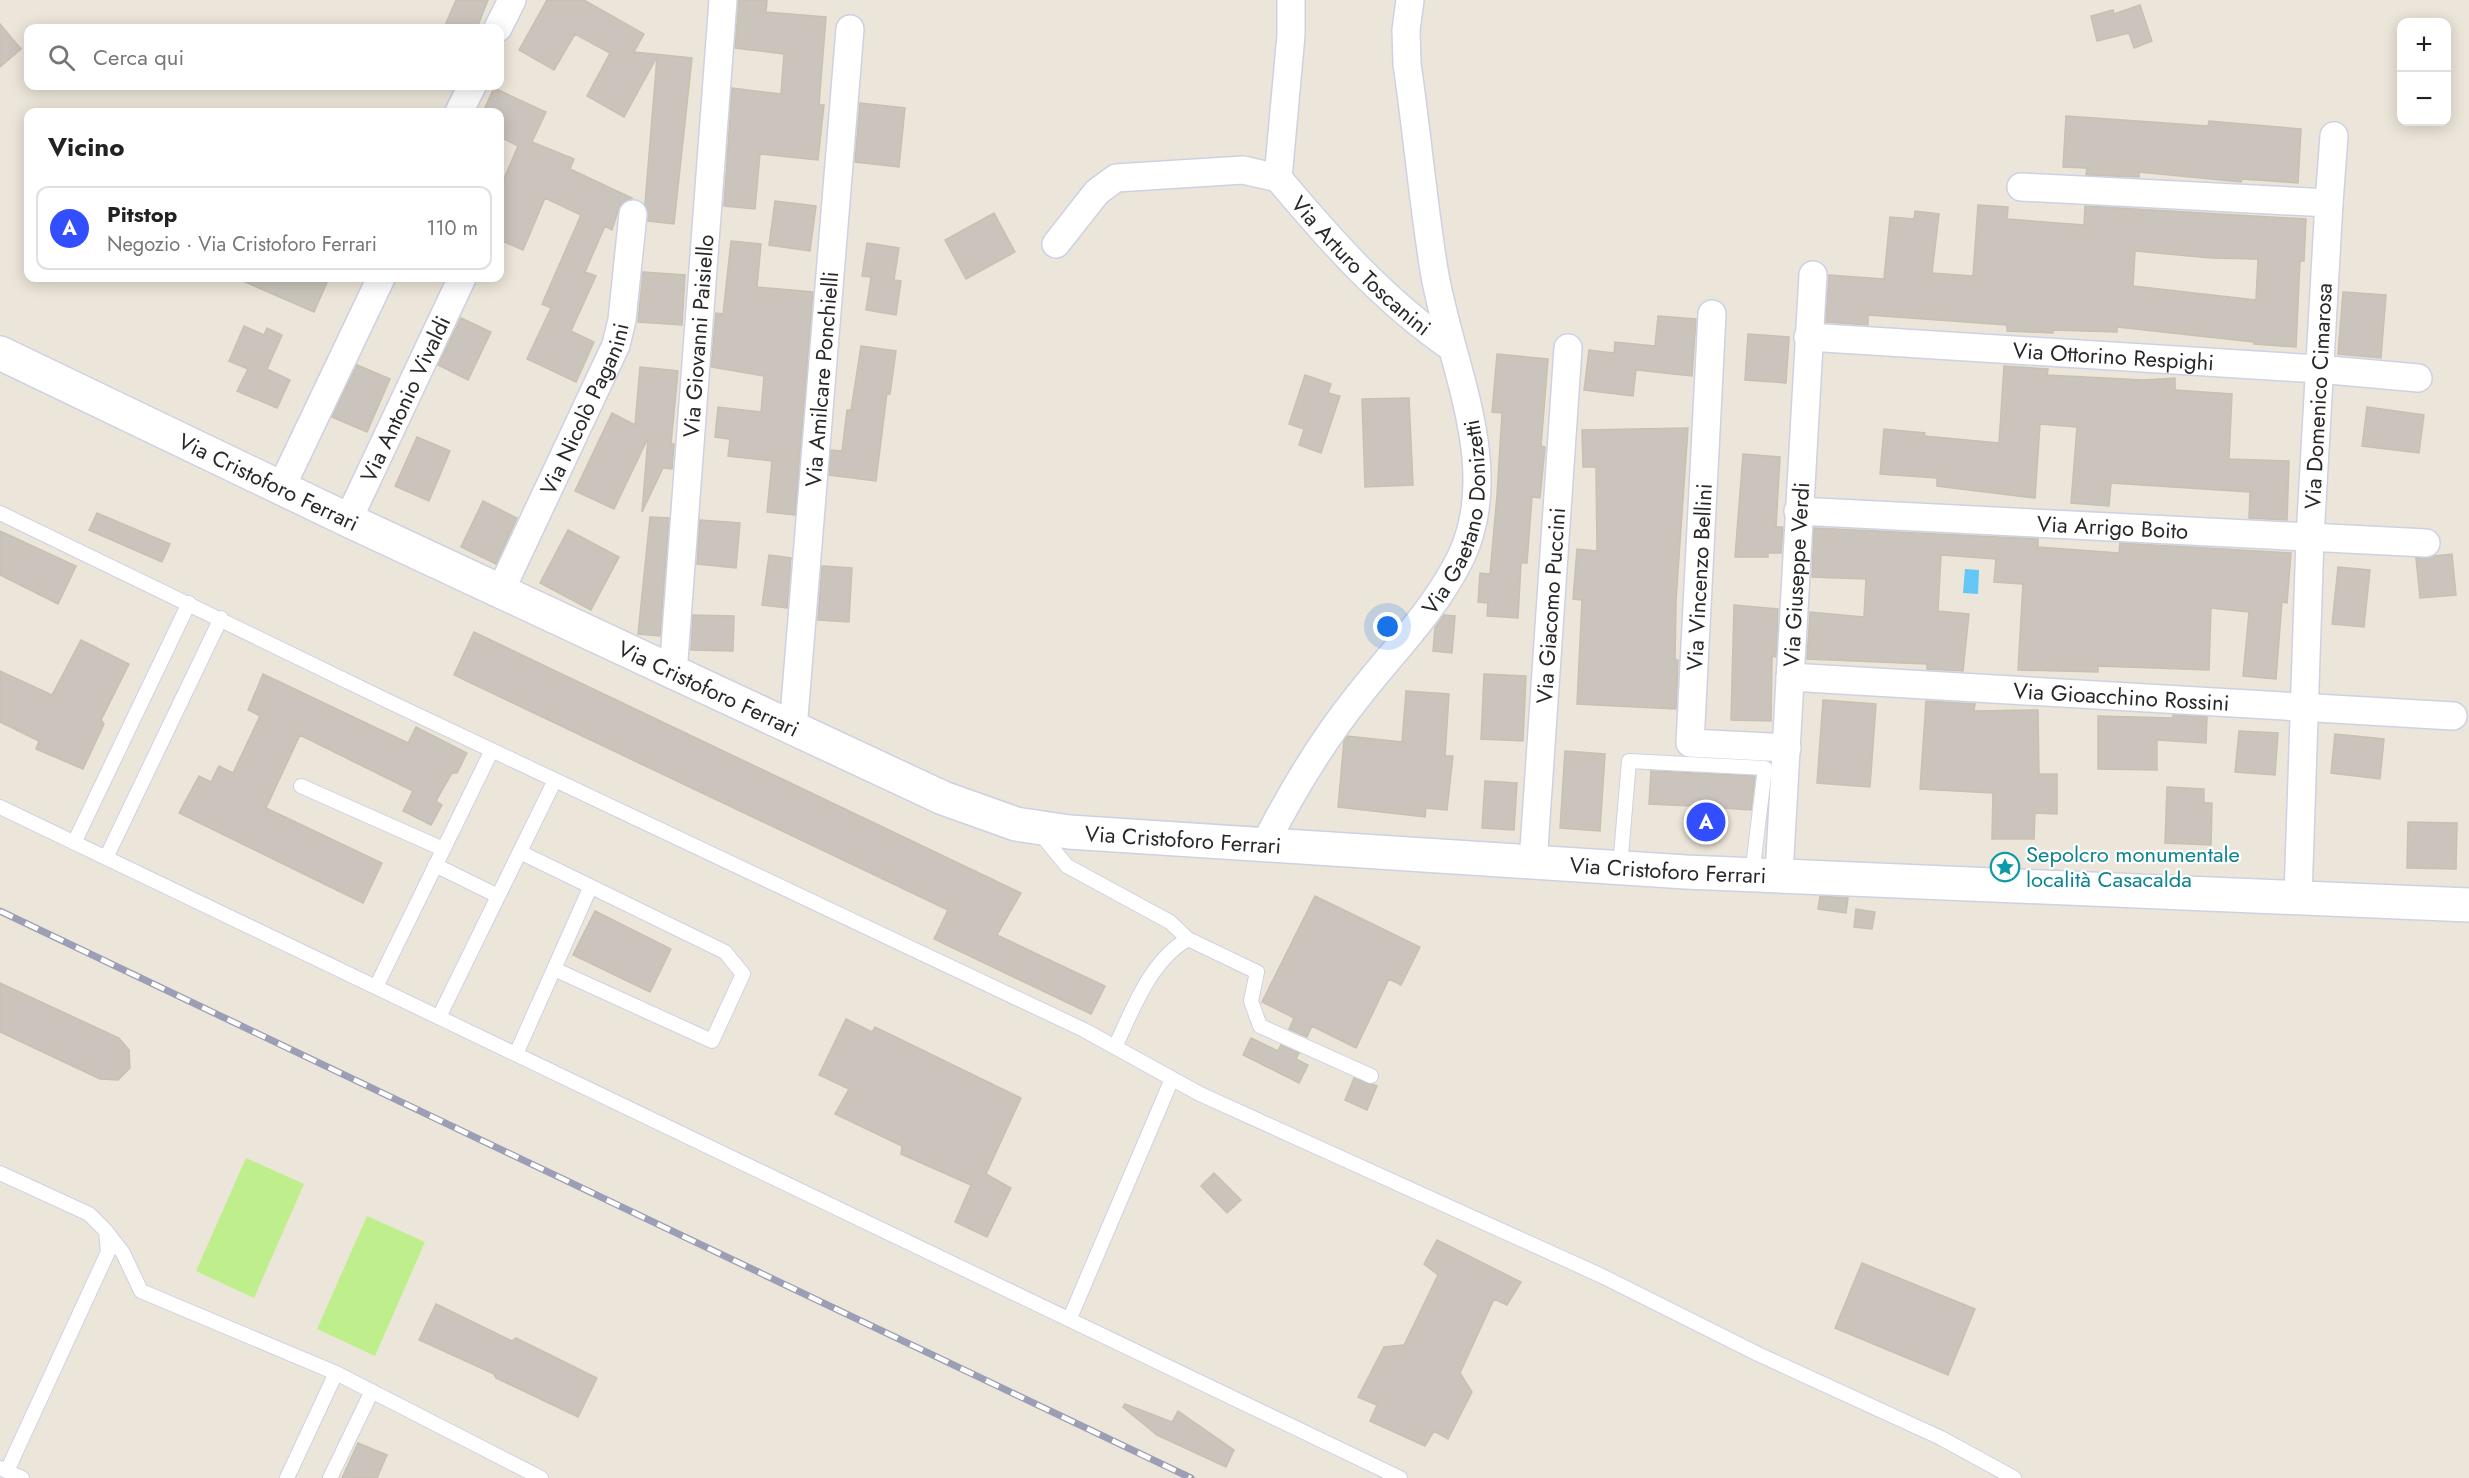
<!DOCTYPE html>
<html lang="it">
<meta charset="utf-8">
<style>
:root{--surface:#fff;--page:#f2f2f2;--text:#222;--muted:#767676;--line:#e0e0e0;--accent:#324eff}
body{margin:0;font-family:Jost,sans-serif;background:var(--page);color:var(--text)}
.controls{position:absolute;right:18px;top:18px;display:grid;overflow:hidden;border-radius:12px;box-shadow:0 3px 15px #0003}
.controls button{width:54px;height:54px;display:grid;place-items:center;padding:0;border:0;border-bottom:2px solid var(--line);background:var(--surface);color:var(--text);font:30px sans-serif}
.you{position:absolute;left:1388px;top:627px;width:21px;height:21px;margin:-15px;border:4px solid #fff;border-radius:50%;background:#1a73e8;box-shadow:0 0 0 9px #1a73e833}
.badge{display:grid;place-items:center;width:39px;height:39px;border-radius:50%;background:var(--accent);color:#fff;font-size:20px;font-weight:700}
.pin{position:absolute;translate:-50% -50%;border:3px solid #fff;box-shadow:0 2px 6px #0006}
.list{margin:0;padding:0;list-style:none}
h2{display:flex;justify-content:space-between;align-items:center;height:78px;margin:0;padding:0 24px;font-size:26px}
h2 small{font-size:20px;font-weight:400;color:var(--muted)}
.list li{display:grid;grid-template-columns:39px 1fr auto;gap:18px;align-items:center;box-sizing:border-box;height:84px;margin:0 12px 12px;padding:0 12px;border:2px solid var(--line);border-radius:12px}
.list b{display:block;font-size:22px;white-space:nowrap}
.list p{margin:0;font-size:20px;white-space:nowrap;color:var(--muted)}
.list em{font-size:20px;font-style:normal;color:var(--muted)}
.icon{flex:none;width:33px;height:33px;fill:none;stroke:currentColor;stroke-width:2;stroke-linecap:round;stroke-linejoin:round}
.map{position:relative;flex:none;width:2469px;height:1478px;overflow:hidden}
.search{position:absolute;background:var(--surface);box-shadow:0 3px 15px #0003;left:24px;top:24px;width:480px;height:66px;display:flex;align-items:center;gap:15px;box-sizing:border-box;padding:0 21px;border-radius:12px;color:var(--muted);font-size:22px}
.panel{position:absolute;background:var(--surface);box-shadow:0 3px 15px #0003;left:24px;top:108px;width:480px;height:174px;border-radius:12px}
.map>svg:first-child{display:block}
</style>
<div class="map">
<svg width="2469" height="1478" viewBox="0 0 2469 1478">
<rect width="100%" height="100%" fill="#ece5d9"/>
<path fill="#bfef8c" d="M 246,1158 L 304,1184 L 254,1298 L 196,1271 Z
M 367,1216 L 425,1242 L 375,1356 L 317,1329 Z"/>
<path fill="#64c7f6" d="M 1965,569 L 1979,570 L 1978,594 L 1963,593 Z"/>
<path fill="#cac4bc" stroke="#c7c1b2" stroke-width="1.5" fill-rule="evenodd" d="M 456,0 L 488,0 L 477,28 L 444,28 Z
M 547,0 L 584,0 L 644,34 L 634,52 L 692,58 L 674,224 L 648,221 L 645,204 L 657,57 L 624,117 L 587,96 L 610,53 L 575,34 L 554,70 L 519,50 Z
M 739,0 L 767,0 L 766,12 L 826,17 L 819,105 L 824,105 L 818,160 L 760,154 L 755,209 L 724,206 L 732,88 L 781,94 L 784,54 L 735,48 Z
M 2140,5 L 2152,41 L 2134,48 L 2129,33 L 2097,41 L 2091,16 L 2113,10 L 2114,14 Z
M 0,24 L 21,49 L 0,67 Z
M 494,88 L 546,112 L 532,142 L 574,159 L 570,169 L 632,198 L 620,205 L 612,230 L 605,226 L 585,272 L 596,276 L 571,331 L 594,342 L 576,382 L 527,359 L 551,308 L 542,304 L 581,215 L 545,198 L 523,250 L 500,240 L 500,188 L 518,146 L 500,137 L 500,112 L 483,112 Z
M 860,103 L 905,108 L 899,167 L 855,162 Z
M 2066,116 L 2208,126 L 2209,121 L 2301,129 L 2298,183 L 2242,179 L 2241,182 L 2139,172 L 2139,177 L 2086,175 L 2087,168 L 2063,167 Z
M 775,201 L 816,206 L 810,251 L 769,245 Z
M 1978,205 L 2008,207 L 2007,219 L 2084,225 L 2085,206 L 2306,219 L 2304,261 L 2300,261 L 2296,347 L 2254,344 L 2254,342 L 2117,327 L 2117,332 L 2053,330 L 2053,333 L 2007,331 L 2007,325 L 1868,315 L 1868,325 L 1826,322 L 1829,275 L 1884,279 L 1890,217 L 1914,219 L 1915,211 L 1939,214 L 1932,273 L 1973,276 ZM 2135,251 L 2211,258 L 2258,259 L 2256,300 L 2133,286 Z
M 994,213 L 1015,252 L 966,279 L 945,240 Z
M 731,241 L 761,244 L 757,287 L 813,292 L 795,515 L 767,512 L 772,461 L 728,456 L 730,439 L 715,437 L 718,407 L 761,412 L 764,376 L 711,367 L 716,313 L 723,314 Z
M 867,243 L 899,248 L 894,280 L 901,281 L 896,315 L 866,310 L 871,277 L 862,276 Z
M 643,272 L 685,275 L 682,325 L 638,322 Z
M 236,278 L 329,278 L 314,312 Z
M 2343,292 L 2386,295 L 2381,358 L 2338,354 Z
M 1658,316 L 1696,319 L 1692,376 L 1636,370 L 1633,396 L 1584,390 L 1589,350 L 1614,353 L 1615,342 L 1655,346 Z
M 461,318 L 491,332 L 468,380 L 438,365 Z
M 244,326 L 264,335 L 267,328 L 282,335 L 267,369 L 290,380 L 277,408 L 237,391 L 248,369 L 229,361 Z
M 1748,334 L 1789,337 L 1786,383 L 1745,380 Z
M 861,346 L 896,351 L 890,394 L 887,393 L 876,481 L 829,475 L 831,450 L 842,451 L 847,410 L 851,410 Z
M 1497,354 L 1548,359 L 1541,446 L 1545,447 L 1540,498 L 1532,497 L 1527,563 L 1521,563 L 1518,618 L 1487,616 L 1488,603 L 1478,602 L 1480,573 L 1490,574 L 1497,495 L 1502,413 L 1492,412 Z
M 357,365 L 390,379 L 367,432 L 332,417 Z
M 2004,366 L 2048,369 L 2047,375 L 2143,380 L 2175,378 L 2175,390 L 2232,394 L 2229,459 L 2289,461 L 2287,520 L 2249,518 L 2250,492 L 2111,483 L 2109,506 L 2071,503 L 2077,427 L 2040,424 L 2035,498 L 1937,486 L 1937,478 L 1880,474 L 1884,429 L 1925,433 L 1924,436 L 1999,443 Z
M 640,367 L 678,371 L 671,444 L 674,444 L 672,469 L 663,468 L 642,512 L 648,438 L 614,509 L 575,491 L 612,413 L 635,425 Z
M 1305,375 L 1331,384 L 1328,393 L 1340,396 L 1321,453 L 1299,445 L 1304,429 L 1289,424 Z
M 1409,398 L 1413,485 L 1365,487 L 1362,399 Z
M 2367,407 L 2424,415 L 2419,453 L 2362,446 Z
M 1688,428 L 1676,600 L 1675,660 L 1678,660 L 1676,709 L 1577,704 L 1582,600 L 1573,599 L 1577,549 L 1597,551 L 1596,467 L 1583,467 L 1582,430 Z
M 417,437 L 450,451 L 429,501 L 395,486 Z
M 1743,454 L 1780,457 L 1776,527 L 1783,527 L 1781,553 L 1768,553 L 1768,557 L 1735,557 Z
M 483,501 L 517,518 L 496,564 L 461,547 Z
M 97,513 L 170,544 L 162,562 L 89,530 Z
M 650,517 L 669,518 L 660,636 L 638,634 Z
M 700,520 L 740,523 L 736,568 L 697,564 Z
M 1814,528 L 2038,539 L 2038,547 L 2119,553 L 2120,543 L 2291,553 L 2287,603 L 2282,602 L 2276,679 L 2243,676 L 2249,612 L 2211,608 L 2209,670 L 2098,666 L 2098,672 L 2018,670 L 2023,584 L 1994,582 L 1996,559 L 1941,555 L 1938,611 L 1969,614 L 1963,671 L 1927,669 L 1927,664 L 1807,659 L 1810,612 L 1864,617 L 1866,579 L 1812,577 Z
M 568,530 L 619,557 L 591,610 L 540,583 Z
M 0,531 L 76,566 L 58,604 L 0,575 Z
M 2452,554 L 2456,595 L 2420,598 L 2416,558 Z
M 769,555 L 791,558 L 787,608 L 762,605 Z
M 822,566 L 852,568 L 849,622 L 818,620 Z
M 2338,567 L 2370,570 L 2364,627 L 2332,624 Z
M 1734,605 L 1778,609 L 1776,657 L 1772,656 L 1771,721 L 1731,720 Z
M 693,615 L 734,616 L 733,651 L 691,650 Z
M 1444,615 L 1455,616 L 1452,653 L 1433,651 L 1435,628 Z
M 474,632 L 1021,893 L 997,935 L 1105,986 L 1091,1014 L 934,939 L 948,910 L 454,675 Z
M 81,640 L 129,664 L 101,720 L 104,724 L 83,769 L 36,749 L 39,741 L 0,722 L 0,671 L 52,695 Z
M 263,674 L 408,743 L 416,727 L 467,753 L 457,773 L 452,773 L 436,801 L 442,805 L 431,825 L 403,811 L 413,791 L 300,735 L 266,808 L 382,863 L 363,903 L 179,813 L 199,776 L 211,782 L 219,766 L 233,773 L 260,716 L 248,710 Z
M 1484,674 L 1526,676 L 1523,741 L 1481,739 Z
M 1406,691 L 1449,694 L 1445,756 L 1453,756 L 1447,810 L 1426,808 L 1425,817 L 1338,807 L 1344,741 L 1347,736 L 1402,742 Z
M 1823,700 L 1876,704 L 1870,787 L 1817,783 Z
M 1926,701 L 1975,704 L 1974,711 L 2038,710 L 2039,774 L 2057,774 L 2057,814 L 2035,813 L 2034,839 L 1992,839 L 1993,793 L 1920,789 Z
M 2173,715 L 2207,717 L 2206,743 L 2157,740 L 2157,770 L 2098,769 L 2098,716 L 2173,718 Z
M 2239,731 L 2278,733 L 2275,775 L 2235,772 Z
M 2335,734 L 2384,739 L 2380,779 L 2331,773 Z
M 1565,751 L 1605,754 L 1600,831 L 1560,828 Z
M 1651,771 L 1755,776 L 1751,810 L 1722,808 L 1720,837 L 1691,835 L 1692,806 L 1649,804 Z
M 1485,781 L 1517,783 L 1514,830 L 1482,828 Z
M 2167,787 L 2204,789 L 2204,803 L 2212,803 L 2211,845 L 2165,843 Z
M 2408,822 L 2457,823 L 2456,869 L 2407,868 Z
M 1315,896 L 1420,947 L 1401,985 L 1389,979 L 1356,1048 L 1312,1026 L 1307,1037 L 1289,1029 L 1294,1018 L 1262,1002 Z
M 1820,896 L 1848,898 L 1846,913 L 1818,909 Z
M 1856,909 L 1875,912 L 1872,929 L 1854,927 Z
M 595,911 L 671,949 L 650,992 L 573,955 Z
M 0,983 L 119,1038 L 129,1050 L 130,1068 L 118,1080 L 100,1079 L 0,1032 Z
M 846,1019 L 872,1032 L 875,1027 L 1021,1098 L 986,1174 L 1011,1188 L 987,1237 L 955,1222 L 971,1185 L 901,1154 L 902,1146 L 835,1114 L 849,1089 L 819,1075 Z
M 1251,1038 L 1278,1051 L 1281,1045 L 1299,1053 L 1296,1059 L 1308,1065 L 1299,1083 L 1243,1055 Z
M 1354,1078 L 1377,1086 L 1367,1110 L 1345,1100 Z
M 1214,1173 L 1241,1200 L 1227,1213 L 1201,1186 Z
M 1437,1240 L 1521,1282 L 1507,1305 L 1494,1299 L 1460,1373 L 1472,1392 L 1448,1439 L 1434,1431 L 1425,1446 L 1370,1421 L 1377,1405 L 1358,1397 L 1384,1347 L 1404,1345 L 1438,1275 L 1424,1264 Z
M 1862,1263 L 1975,1309 L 1948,1375 L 1835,1328 Z
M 436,1304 L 512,1341 L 516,1338 L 597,1378 L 578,1417 L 496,1378 L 494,1374 L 419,1340 Z
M 1125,1404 L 1172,1422 L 1178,1411 L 1234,1450 L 1226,1467 L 1157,1435 L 1123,1407 Z
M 358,1443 L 387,1455 L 377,1478 L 342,1478 Z"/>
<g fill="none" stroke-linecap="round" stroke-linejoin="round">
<g stroke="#ced1e3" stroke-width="16">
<path id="service" d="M 0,513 L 392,703 L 1084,1030 L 1200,1094 L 1602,1276 L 1758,1354 L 1941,1438 L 2014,1478
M 301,786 L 443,849
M 0,807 L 1400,1478
M 1039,832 L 1067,866 L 1170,922 L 1188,939
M 74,843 L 189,603
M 522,853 L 725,952 L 743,974 L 712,1041 L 554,969 L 590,888
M 106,858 L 221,618
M 435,865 L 498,896
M 1620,867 L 1629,761 L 1765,768 L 1752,875
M 376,987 L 492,750
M 439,1017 L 555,780
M 1115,1047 C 1133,1009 1150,961 1188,939 L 1257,972 L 1251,1001 L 1260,1026 L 1371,1076
M 516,1054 L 554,969
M 0,1173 L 89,1214 L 106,1231 L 108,1252 L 7,1471
M 106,1231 L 123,1253 L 141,1291 L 336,1373 L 541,1478
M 1070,1318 L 1172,1079
M 0,1468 L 22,1478
M 287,1478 L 336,1373
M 330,1478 L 372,1391"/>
</g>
<g stroke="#ced1e3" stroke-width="30">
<g id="minor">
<path d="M 498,28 L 512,0"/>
<path d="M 459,112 L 472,86"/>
<path d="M 1278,178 L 1291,35 L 1291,0"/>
<path d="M 2021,187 L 2329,203 L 2310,538 L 2298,897"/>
<path d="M 2329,203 L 2334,136"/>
<path id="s1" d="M 1056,244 L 1097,192 L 1116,178 L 1243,170 L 1278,178 C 1329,239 1385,302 1451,347"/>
<path d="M 1712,314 L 1690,743 L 1787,748"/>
<path id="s2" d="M 1808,337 L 2318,369 L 2418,378"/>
<path d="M 281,488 L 381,278"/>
<path id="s3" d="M 1798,511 L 2426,543"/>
<path id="s4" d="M 348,520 L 462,278"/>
<path id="s5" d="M 500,592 L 616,345 L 622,320 L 633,214"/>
<path id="s6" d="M 673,673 L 723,0"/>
<path id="s7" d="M 1790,677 L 2453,716"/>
<path id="s8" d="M 793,729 L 850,29"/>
<path id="s9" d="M 1265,844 C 1292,791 1322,741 1359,695 C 1395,649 1435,610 1461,557 C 1504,466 1449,362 1434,270 C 1423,202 1417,132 1407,64 L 1406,30 L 1410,0"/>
<path id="s10" d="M 1533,863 L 1568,348"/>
<path id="s11" d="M 1779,874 L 1813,275"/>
</g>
</g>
<g stroke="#ced1e3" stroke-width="36">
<g id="secondary">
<path id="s12" d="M 0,353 L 348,520 L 943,798 L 1016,824 L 1069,832 L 1686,872 L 2469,905"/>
</g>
</g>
<use href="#service" stroke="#fff" stroke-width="14"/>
<use href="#minor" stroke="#fff" stroke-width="27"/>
<use href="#secondary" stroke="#fff" stroke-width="33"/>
<g stroke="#9b9eb4" stroke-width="7">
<path id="rail" d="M 0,911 L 1191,1478"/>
</g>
<use href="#rail" stroke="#fff" stroke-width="4.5" stroke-dasharray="14" stroke-linecap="butt"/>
</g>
<defs>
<g id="sight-ring" transform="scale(1.5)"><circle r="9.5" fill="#fff" stroke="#0f9aa8" stroke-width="1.5"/><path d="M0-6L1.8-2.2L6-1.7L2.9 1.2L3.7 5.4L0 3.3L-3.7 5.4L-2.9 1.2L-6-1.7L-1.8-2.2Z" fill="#0f9aa8"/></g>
</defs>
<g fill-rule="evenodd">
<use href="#sight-ring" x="2005" y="867"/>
</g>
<g text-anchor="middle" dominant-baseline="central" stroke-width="4.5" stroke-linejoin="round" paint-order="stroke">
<g font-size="22" fill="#282828" stroke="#fff">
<text stroke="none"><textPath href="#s1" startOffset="374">Via Arturo Toscanini</textPath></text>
<text stroke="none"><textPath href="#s6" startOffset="338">Via Giovanni Paisiello</textPath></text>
<text stroke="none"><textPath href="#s2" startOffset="306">Via Ottorino Respighi</textPath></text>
<text stroke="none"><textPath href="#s8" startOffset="351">Via Amilcare Ponchielli</textPath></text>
<text transform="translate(2318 396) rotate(-87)">Via Domenico Cimarosa</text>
<text stroke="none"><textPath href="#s4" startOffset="134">Via Antonio Vivaldi</textPath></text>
<text stroke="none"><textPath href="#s5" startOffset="202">Via Nicolò Paganini</textPath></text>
<text stroke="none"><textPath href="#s12" startOffset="298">Via Cristoforo Ferrari</textPath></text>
<text stroke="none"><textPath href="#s9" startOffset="386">Via Gaetano Donizetti</textPath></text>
<text stroke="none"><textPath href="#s3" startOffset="315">Via Arrigo Boito</textPath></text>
<text stroke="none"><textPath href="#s11" startOffset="300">Via Giuseppe Verdi</textPath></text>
<text transform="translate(1699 577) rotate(-87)">Via Vincenzo Bellini</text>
<text stroke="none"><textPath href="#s10" startOffset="258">Via Giacomo Puccini</textPath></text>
<text stroke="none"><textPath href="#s12" startOffset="784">Via Cristoforo Ferrari</textPath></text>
<text stroke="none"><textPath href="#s7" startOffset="332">Via Gioacchino Rossini</textPath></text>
<text stroke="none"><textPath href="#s12" startOffset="1288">Via Cristoforo Ferrari</textPath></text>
<text stroke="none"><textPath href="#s12" startOffset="1774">Via Cristoforo Ferrari</textPath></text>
</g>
<g font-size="22" fill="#0d838f" stroke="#fff" text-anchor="start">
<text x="2026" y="854">Sepolcro monumentale<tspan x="2026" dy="25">località Casacalda</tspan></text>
</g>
</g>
</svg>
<div class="controls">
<button>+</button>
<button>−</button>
</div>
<div class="you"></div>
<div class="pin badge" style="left:1706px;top:822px">A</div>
<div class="search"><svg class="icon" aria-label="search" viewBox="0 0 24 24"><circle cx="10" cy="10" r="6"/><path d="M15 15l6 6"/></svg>Cerca qui</div>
<section class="panel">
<h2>Vicino<small></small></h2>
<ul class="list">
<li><span class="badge">A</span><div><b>Pitstop</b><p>Negozio · Via Cristoforo Ferrari</p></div><em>110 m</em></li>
</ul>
</section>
</div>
